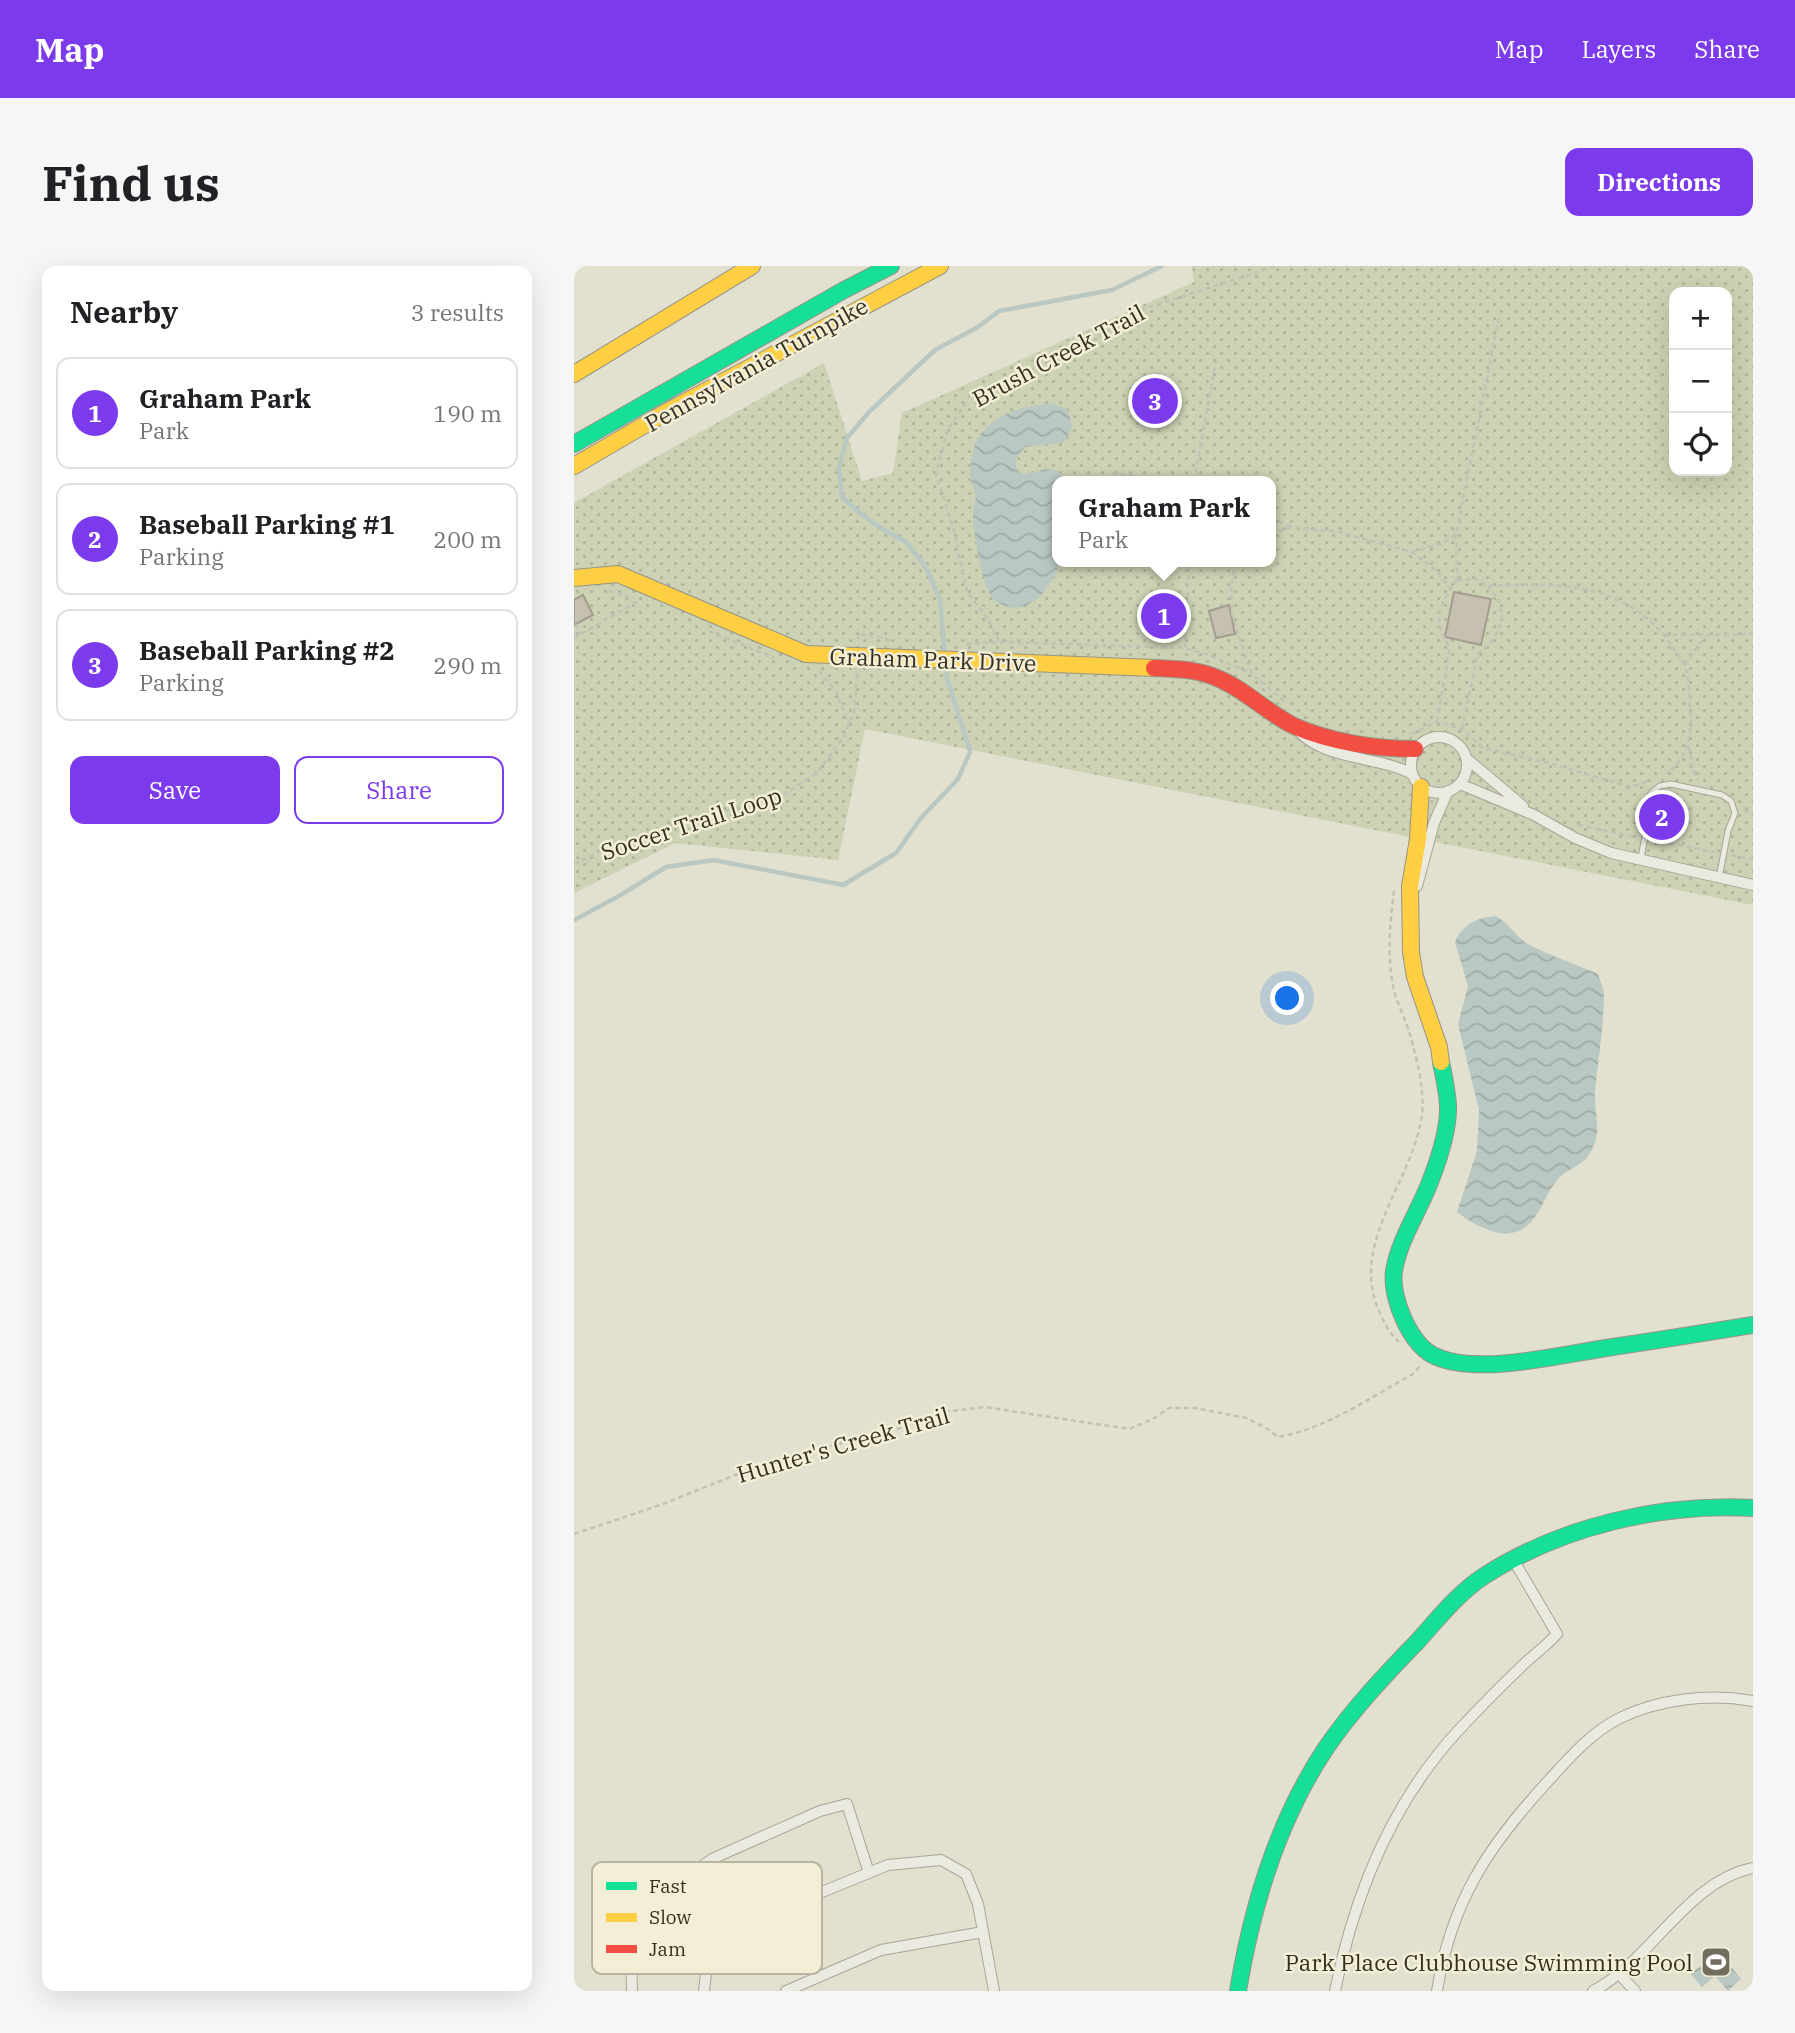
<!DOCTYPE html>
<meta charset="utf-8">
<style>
:root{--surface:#fff;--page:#f6f6f6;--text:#202124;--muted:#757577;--line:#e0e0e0;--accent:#7c3aed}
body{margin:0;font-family:"IBM Plex Serif",serif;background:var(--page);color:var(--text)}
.controls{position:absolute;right:21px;top:21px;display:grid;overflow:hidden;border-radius:14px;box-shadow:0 7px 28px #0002}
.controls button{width:63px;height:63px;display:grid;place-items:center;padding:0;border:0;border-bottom:2px solid var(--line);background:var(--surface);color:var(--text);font:35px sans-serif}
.you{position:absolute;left:714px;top:733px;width:24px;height:24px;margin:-18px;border:5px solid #fff;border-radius:50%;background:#1a73e8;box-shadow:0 0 0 10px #1a73e833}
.badge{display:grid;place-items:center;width:46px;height:46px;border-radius:50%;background:var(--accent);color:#fff;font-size:23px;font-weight:700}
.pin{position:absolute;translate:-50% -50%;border:4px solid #fff;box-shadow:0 2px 7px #0006}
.popup{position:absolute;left:478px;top:210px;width:224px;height:91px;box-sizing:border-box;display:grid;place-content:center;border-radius:14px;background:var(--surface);filter:drop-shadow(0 2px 5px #0005);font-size:23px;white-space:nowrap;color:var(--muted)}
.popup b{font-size:26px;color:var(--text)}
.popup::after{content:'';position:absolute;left:50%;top:100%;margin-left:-14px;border:14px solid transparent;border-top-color:var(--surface)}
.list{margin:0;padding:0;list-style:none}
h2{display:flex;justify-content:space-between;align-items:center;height:91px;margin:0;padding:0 28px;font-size:30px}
h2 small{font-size:23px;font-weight:400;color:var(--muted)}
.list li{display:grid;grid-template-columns:46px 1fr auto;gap:21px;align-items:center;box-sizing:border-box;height:112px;margin:0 14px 14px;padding:0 14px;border:2px solid var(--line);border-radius:14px}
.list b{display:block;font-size:26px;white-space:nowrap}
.list p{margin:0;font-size:23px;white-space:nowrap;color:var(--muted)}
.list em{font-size:23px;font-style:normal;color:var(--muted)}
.actions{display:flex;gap:14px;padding:21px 28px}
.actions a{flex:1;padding:16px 0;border:2px solid var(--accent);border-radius:14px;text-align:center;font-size:24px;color:var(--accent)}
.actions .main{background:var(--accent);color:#fff}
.icon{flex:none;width:38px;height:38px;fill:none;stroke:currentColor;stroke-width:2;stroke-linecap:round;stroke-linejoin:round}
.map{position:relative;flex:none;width:1179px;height:1725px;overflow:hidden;border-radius:14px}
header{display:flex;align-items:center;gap:42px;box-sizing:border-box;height:98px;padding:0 35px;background:var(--accent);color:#fff}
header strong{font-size:33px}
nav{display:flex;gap:38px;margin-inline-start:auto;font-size:24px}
.intro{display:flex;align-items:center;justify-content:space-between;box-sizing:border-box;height:168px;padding:0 42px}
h1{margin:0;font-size:49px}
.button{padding:18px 32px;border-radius:14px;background:var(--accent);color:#fff;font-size:24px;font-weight:700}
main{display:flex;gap:42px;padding:0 42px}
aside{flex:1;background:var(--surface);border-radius:14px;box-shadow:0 7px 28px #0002}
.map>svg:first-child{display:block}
</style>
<header>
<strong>Map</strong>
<nav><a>Map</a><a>Layers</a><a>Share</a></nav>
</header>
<div class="intro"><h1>Find us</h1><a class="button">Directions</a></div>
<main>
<aside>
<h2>Nearby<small>3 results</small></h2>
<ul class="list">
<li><span class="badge">1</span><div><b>Graham Park</b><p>Park</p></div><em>190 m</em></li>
<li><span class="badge">2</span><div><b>Baseball Parking #1</b><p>Parking</p></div><em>200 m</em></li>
<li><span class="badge">3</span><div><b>Baseball Parking #2</b><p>Parking</p></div><em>290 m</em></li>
</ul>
<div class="actions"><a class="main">Save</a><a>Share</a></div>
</aside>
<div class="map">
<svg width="1179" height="1725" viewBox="0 0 1179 1725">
<defs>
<pattern id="park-dots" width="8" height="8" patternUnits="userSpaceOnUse" patternTransform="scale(1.75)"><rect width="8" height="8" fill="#ccd2b3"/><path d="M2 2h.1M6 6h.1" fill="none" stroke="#b0b59a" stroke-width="1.8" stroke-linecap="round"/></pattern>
<pattern id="water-waves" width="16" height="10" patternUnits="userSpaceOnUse" patternTransform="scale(1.75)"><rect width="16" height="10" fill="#b9c8c2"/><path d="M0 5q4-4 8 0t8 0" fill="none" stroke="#a0aca6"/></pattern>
</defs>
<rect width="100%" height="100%" fill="#e2e0cf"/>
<path fill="url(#park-dots)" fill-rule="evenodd" d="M 618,0 L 1179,0 L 1179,639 L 291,463 L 264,594 L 101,577 L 0,627 L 0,237 L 250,97 L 288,215 L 319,207 L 328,147 L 620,16 ZM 1100,26 L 1153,26 L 1153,205 L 1100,205 ZM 483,215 L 697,215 L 697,296 L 483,296 Z"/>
<path fill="url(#water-waves)" d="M 478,137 L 494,144 L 498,160 L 491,176 L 451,181 L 441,193 L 444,207 C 468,211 474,191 494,215 L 483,215 L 483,296 L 487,296 C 478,317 462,346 435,341 C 428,339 420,336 417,330 C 408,316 398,262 399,246 C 399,241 402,235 402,230 C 401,223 396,217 396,210 C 395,197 401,172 410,164 C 428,145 453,140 478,137 Z
M 922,650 C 935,657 941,671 956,679 C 977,690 1001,698 1024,708 C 1026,715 1030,722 1030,729 C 1030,760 1024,793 1021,825 C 1019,847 1030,864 1016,887 C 1009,900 992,903 983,914 C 973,926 968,943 958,955 C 937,980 904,962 883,946 L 903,885 L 905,844 L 884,758 L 894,720 L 881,676 C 889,658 902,652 922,650 Z
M 1144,1685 L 1167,1713 L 1154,1725 L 1141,1710 L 1128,1721 L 1117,1708 Z"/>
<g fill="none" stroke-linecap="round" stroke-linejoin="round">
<path stroke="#b9c8c2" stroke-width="4.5" d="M 371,389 L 366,333 L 351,300 L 332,276 L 305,261 L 282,244 L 268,231 L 265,201 L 273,172 L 295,146 L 361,84 L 404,61 L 425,45 L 538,24 L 588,0
M 0,654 L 45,630 L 92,601 L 140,594 L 269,619 L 322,587 L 347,552 L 384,513 L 396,486 L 373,412 L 372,398"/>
</g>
<path fill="#c5c0b0" stroke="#a29d8f" stroke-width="2" d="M 880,326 L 917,333 L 907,379 L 871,371 Z
M 9,329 L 19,349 L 0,359 L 0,334 Z
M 655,339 L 661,368 L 642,372 L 635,345 Z"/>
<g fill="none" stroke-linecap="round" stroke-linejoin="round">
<g stroke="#a8a597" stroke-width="7">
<path id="lane" d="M 1067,592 L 1075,549 L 1075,535 L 1077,527 L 1086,520 L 1097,518 L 1148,529 L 1157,535 L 1161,547 L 1154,565 L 1145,612"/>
</g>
<g stroke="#a8a597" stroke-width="12">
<path id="street" d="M 721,461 C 747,495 803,489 838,508
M837 499a28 28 0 1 1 56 0a28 28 0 1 1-56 0Z
M 892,492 L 949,540
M 886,518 L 960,549 L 1001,572 L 1037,587 L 1179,619
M 843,620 L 860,557 L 874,525
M 1045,1708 L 1061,1725
M 58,1725 L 57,1680 L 87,1628 L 140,1592 L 246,1545 L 273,1538 L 295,1607
M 130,1725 L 134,1691 L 164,1665 L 226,1635 L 314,1599 L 367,1594 L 392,1608 L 404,1638 L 420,1725
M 212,1725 L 307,1684 L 409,1666
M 761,1725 C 780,1630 817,1538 883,1466 C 905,1442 928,1419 951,1397 C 962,1387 973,1379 983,1368 L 940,1295
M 863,1725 C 877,1635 915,1579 976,1513 C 996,1491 1017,1467 1044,1453 C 1084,1433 1135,1427 1179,1435
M 1019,1725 C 1077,1695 1113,1615 1179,1602"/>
</g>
<g stroke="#979488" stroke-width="18">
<path id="fast" d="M 0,178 L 270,24 L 317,0
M 867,796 C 870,810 873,825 874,839 C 875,864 865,893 856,916 C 845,945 825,974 820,1005 C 816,1032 837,1081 863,1091 C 905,1109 987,1089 1032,1082 C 1081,1075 1130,1067 1179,1059
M 664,1725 C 678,1640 704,1554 752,1482 C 778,1444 810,1410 842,1377 C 863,1354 884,1327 910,1310 C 988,1260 1087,1237 1179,1242"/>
</g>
<g stroke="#979488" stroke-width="18">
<path id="slow" d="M 0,108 L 178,0
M 0,200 L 96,144 L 366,0
M 0,312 L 44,308 L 232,388 L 580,402
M 847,521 L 844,573 L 836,620 L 837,686 L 841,711 L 865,781 L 867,796"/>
</g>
<g stroke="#979488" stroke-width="18">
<path id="jam" d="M 580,402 C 601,403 623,403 643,412 C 671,423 693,447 720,460 C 756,476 802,483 841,483"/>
</g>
<path stroke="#c3c1b6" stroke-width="2.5" stroke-dasharray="5 3.5" stroke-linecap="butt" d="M 538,207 L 596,215 L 617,215
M 620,215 L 642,95
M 697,251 L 717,261
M 697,268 L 717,261 L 765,266 L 838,286 L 863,305 L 876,323
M 882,268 L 883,314
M 838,286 L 870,277 L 882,268 L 925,52
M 662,296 L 657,321 L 658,348 L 670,386 L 678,408 L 710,435
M 883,314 L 902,313 L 913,320 C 984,316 1054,316 1098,380 C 1102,386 1107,392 1110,398 C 1115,410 1115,428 1116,441 C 1118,468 1115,490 1093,508
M 35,325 L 59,332
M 2,358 L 6,368
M 135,365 L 200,392
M 1090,369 L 1179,368
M 0,372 L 66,334
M 284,375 L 284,369 L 300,369 L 320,376
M 425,375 L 412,350 L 393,326 L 380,265 L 362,208 L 373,166 L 395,131 L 514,78 L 563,45 L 703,0
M 392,378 L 431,376 L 611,382 L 635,389 L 678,408
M 611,382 L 615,296
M 1111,399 L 1131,370
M 245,405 L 262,425 L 275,459
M 863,455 L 876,381 C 857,355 866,338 883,314
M 888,463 L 904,387 C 928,370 938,343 914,321
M 838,468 L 863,456 L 888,463 L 909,482 L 975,497 L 1056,521 L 1077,514
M 1115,480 L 1118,501 L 1124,514
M 1170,544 L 1179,548
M 1004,559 L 1062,571
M 1079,574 L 1141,586
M 1158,589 L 1179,593
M 0,598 L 38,580 L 96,560 L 209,529 L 243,507 L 269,472 L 281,443 L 283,406
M 820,625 C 816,655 813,690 819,720 C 822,735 830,750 835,765 C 842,790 851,823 848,849 C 839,915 775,977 805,1045 C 811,1058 815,1067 825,1076
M 0,1268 L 89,1238 L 191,1197 L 337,1159 L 368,1146 L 411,1141 L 555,1163 L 579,1153 L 595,1142 L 621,1142 L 672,1152 L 694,1163 L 704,1171 C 754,1162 795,1132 839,1108 L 846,1100"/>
<use href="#lane" stroke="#ebeae0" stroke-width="5"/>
<use href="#street" stroke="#ebeae0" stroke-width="10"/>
<use href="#fast" stroke="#16e098" stroke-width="16"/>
<use href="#slow" stroke="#ffcf43" stroke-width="16"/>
<use href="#jam" stroke="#f24e42" stroke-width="16"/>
</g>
<defs>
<g id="stadium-square" transform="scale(1.575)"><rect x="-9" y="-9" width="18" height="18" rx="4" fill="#726d5e" stroke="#f2efd6"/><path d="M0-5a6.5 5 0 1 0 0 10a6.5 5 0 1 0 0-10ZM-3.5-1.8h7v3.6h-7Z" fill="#fff"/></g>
</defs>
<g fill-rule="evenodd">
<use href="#stadium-square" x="1142" y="1696"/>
</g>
<g text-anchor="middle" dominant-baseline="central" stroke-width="5" stroke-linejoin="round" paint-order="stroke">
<g font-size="23" fill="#362f21" stroke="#f2efd6">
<text transform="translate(484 89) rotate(-28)">Brush Creek Trail</text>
<text transform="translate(182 98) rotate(-29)">Pennsylvania Turnpike</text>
<text transform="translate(359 393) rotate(2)">Graham Park Drive</text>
<text transform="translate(117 557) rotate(-18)">Soccer Trail Loop</text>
<text transform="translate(269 1178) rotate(-16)">Hunter's Creek Trail</text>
</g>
<g font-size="23" fill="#362f21" stroke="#f2efd6" text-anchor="end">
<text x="1119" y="1696">Park Place Clubhouse Swimming Pool</text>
</g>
</g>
<rect x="18" y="1596" width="230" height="112" rx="10" fill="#f2efd6" stroke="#bab5a0" stroke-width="2"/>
<rect x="32" y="1616" width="31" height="8" fill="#16e098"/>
<rect x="32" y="1647" width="31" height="9" fill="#ffcf43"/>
<rect x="32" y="1679" width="31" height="8" fill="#f24e42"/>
<g font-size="19" fill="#362f21">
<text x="75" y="1627">Fast</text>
<text x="75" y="1658">Slow</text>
<text x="75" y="1690">Jam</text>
</g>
</svg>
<div class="controls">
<button>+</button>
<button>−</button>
<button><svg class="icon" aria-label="locate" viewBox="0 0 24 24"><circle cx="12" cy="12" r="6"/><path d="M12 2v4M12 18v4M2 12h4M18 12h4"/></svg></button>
</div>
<div class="you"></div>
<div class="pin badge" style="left:590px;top:350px">1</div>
<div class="popup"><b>Graham Park</b>Park</div>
<div class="pin badge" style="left:1088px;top:551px">2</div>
<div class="pin badge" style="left:581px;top:135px">3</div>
</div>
</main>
